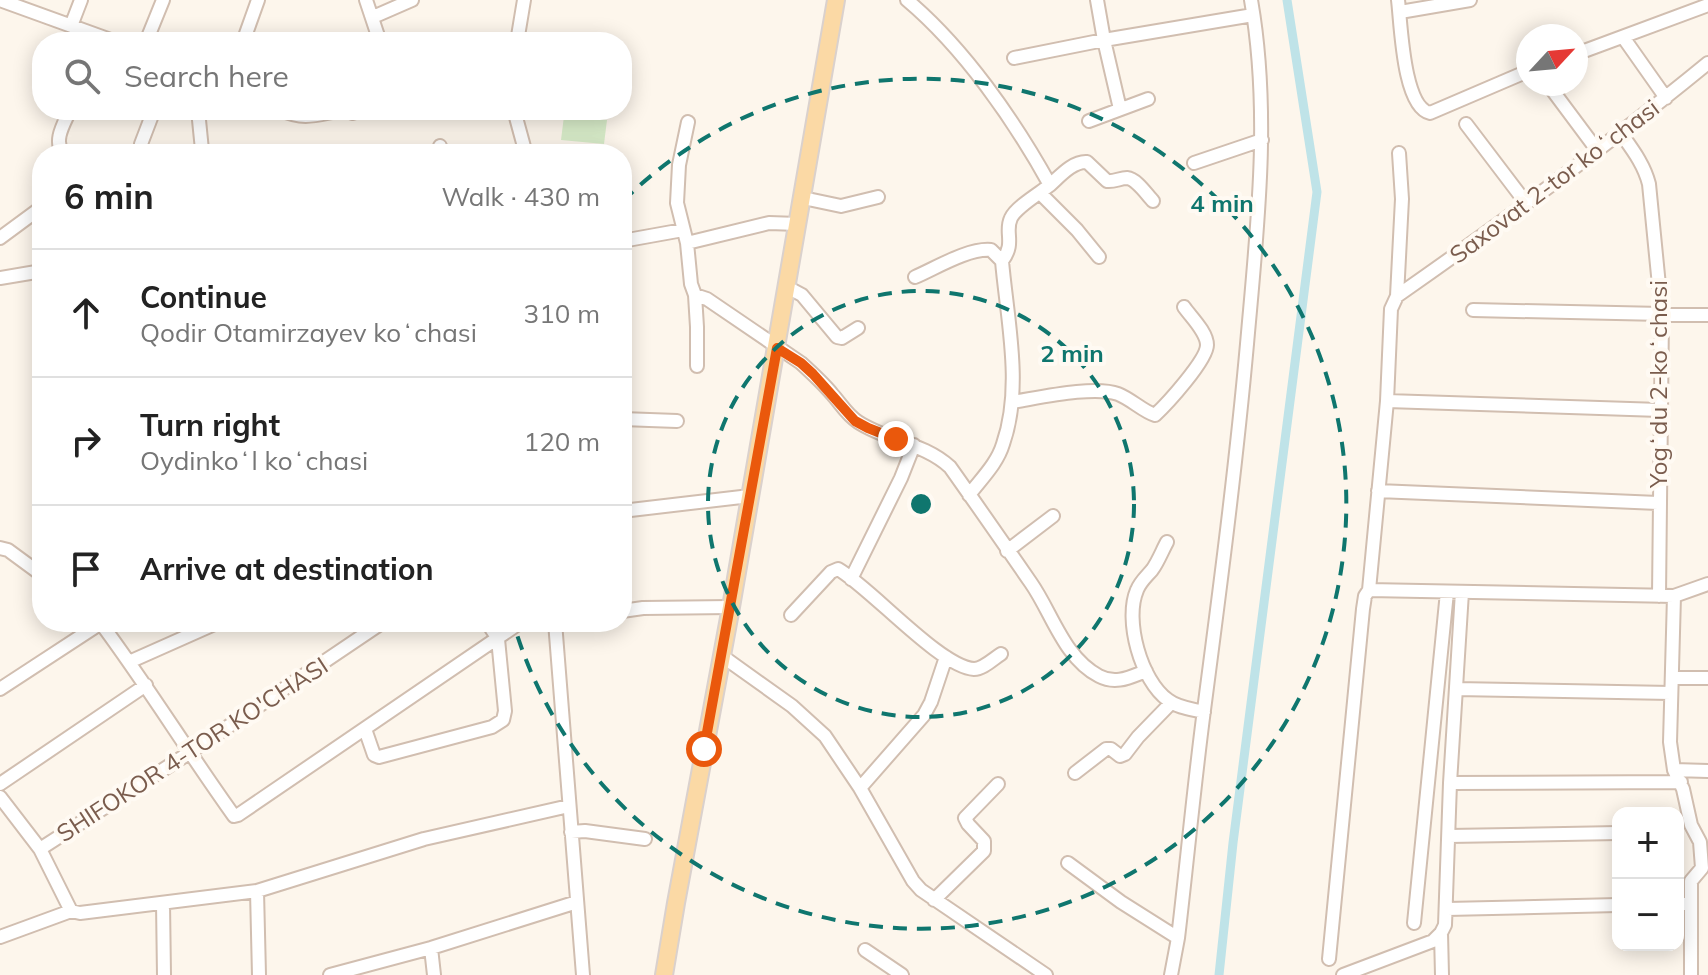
<!DOCTYPE html>
<meta charset="utf-8">
<style>
:root{--surface:#fff;--page:#f6f6f6;--text:#222;--muted:#767676;--line:#e0e0e0}
body{margin:0;font-family:Mulish,sans-serif;background:var(--page);color:var(--text)}
.controls{position:absolute;right:24px;bottom:24px;display:grid;overflow:hidden;border-radius:16px;box-shadow:0 4px 20px #0003}
.controls button{width:72px;height:72px;display:grid;place-items:center;padding:0;border:0;border-bottom:2px solid var(--line);background:var(--surface);color:var(--text);font:40px sans-serif}
.compass{position:absolute;left:1516px;top:24px;width:72px;height:72px;border-radius:50%;background:var(--surface);box-shadow:0 4px 20px #0003;rotate:64deg}
.stop{position:absolute;width:24px;height:24px;margin:-18px;border:6px solid #ea580c;border-radius:50%;background:#fff}
.stop.end{background:#ea580c;border-color:#fff;box-shadow:0 2px 8px #0008}
.list{margin:0;padding:0;list-style:none}
h2{display:flex;justify-content:space-between;align-items:center;height:104px;margin:0;padding:0 32px;font-size:34px}
h2 small{font-size:26px;font-weight:400;color:var(--muted)}
.list li{display:grid;grid-template-columns:52px 1fr auto;gap:24px;align-items:center;box-sizing:border-box;height:128px;padding:0 32px;border-top:2px solid var(--line)}
.list b{display:block;font-size:30px;white-space:nowrap}
.list p{margin:0;font-size:26px;white-space:nowrap;color:var(--muted)}
.list em{font-size:26px;font-style:normal;color:var(--muted)}
.icon{flex:none;width:44px;height:44px;fill:none;stroke:currentColor;stroke-width:2;stroke-linecap:round;stroke-linejoin:round}
.map{position:relative;flex:none;width:1708px;height:975px;overflow:hidden}
.search{position:absolute;background:var(--surface);box-shadow:0 4px 20px #0003;left:32px;top:32px;width:600px;height:88px;display:flex;align-items:center;gap:20px;box-sizing:border-box;padding:0 28px;border-radius:32px;color:var(--muted);font-size:30px}
.panel{position:absolute;background:var(--surface);box-shadow:0 4px 20px #0003;left:32px;top:144px;width:600px;height:488px;border-radius:32px}
.map>svg:first-child{display:block}
</style>
<div class="map">
<svg width="1708" height="975" viewBox="0 0 1708 975">
<rect width="100%" height="100%" fill="#fdf6ec"/>
<path fill="#d8ecc9" d="M 564,116 L 607,120 L 604,144 L 561,140 Z"/>
<g fill="none" stroke-linecap="round" stroke-linejoin="round">
<path stroke="#bfe3e8" stroke-width="9" d="M 1219,975 L 1233,843 L 1317,192 L 1287,0"/>
<g stroke="#d1beb0" stroke-width="16">
<path id="minor" d="M 0,0 L 116,42
M 366,0 L 380,42
M 907,0 C 964,48 1014,120 1050,185 C 1040,193 1016,207 1011,218 C 1004,232 1016,243 1002,261 C 1007,319 1023,387 1003,444 C 997,464 981,479 969,495
M 1097,0 L 1104,40 L 1120,109
M 1398,0 C 1401,24 1403,107 1430,113 L 1528,71
M 1400,12 L 1470,0
M 373,17 L 412,0
M 71,26 L 81,0
M 1623,37 L 1666,98
M 146,42 L 163,0
M 243,42 L 258,0
M 517,42 L 524,0
M 1576,54 L 1708,5
M 1014,58 L 1104,40 L 1253,15
M 1553,91 L 1597,150
M 198,110 L 202,150
M 281,110 C 305,121 318,114 343,110
M 347,110 L 352,113 L 362,110
M 514,110 L 526,154
M 1089,121 L 1148,99
M 688,122 L 679,165 L 677,203 L 687,243 L 691,284 L 695,295 L 697,327 L 697,366
M 1466,124 L 1526,203
M 1620,132 C 1632,149 1644,164 1649,184 L 1662,316 L 1659,596
M 141,144 L 154,110
M 440,146 L 442,154
M 63,154 C 53,140 64,124 70,110
M 1194,163 L 1262,140
M 1050,185 C 1060,176 1073,161 1087,162 L 1107,181 C 1114,182 1120,178 1127,178 C 1137,179 1147,195 1153,201
M 1040,193 L 1077,230 L 1099,257
M 803,198 L 841,206 L 878,197
M 0,238 L 42,207
M 622,241 L 683,230
M 687,243 L 769,223 L 798,224
M 915,277 C 936,268 968,248 991,250 L 1002,261
M 0,278 L 42,271
M 787,287 L 802,295 L 837,337 L 842,338 L 858,328
M 695,295 L 707,299 L 801,363 C 812,373 823,383 832,394 C 841,404 847,415 858,422 C 887,441 924,443 950,467 C 977,505 1004,544 1031,583 C 1052,613 1064,658 1099,676 C 1116,685 1130,677 1146,671
M 1397,296 C 1503,222 1608,145 1708,63
M 1473,310 L 1708,315
M 1387,401 L 1660,410
M 1012,402 C 1038,398 1094,385 1118,394 C 1131,399 1144,412 1155,415 C 1167,404 1207,360 1207,345 C 1207,332 1191,317 1184,307
M 622,419 L 677,421
M 1378,491 L 1658,503
M 622,511 L 750,496
M 1167,542 C 1162,551 1158,562 1152,570 C 1146,577 1140,582 1137,590 C 1124,620 1141,681 1168,700 C 1178,708 1192,709 1204,712
M 0,548 L 8,550 L 42,575
M 1007,551 L 1053,516
M 851,579 L 901,478 L 914,445
M 1369,590 L 1674,596 L 1708,584
M 1674,596 L 1670,742 L 1674,770 L 1683,789 L 1691,825 L 1700,842 L 1702,868
M 622,611 L 643,608 L 731,607
M 791,615 L 831,572 L 838,569 C 871,588 940,667 974,669 C 983,669 993,659 1001,654
M 100,622 C 147,685 188,752 234,816 L 238,815 L 521,622
M 555,622 L 583,975
M 722,656 L 792,706 L 825,736 L 860,788 L 913,881 L 921,890 L 1046,975
M 129,662 L 219,622
M 1672,678 L 1708,678
M 0,689 L 101,623
M 1456,689 L 1671,693
M 365,729 L 374,755 L 379,757 L 492,727 L 503,720 L 505,711 L 498,639 L 487,622
M 1674,770 L 1708,771
M 1075,773 L 1106,749 L 1111,749 L 1120,756 L 1125,754 L 1138,737 L 1171,703
M 1450,783 L 1681,782
M 0,784 L 146,685
M 860,788 L 924,715 L 931,702 L 946,657
M 0,797 L 40,849 L 71,911 L 80,913 L 257,891 L 424,839 L 569,806
M 571,832 L 585,831 L 645,839
M 1449,836 L 1618,833
M 40,849 L 189,753 L 383,622
M 1068,863 L 1121,902 L 1178,938
M 257,891 L 259,975
M 934,900 L 984,851 L 984,841 L 968,824 L 965,818 L 998,784
M 163,903 L 164,975
M 1678,904 L 1691,904 L 1691,881 L 1702,868
M 1447,909 L 1618,905
M 1414,923 L 1447,592
M 1441,933 L 1442,975
M 0,937 L 71,911
M 431,948 L 434,975
M 865,950 L 902,975
M 1329,959 L 1363,609 L 1365,596 L 1369,590 L 1387,401 L 1391,309 L 1397,296 L 1402,199 L 1399,153
M 330,975 L 431,948 L 577,902
M 1171,975 L 1178,938 C 1187,862 1194,786 1204,710 C 1220,588 1236,466 1247,344 C 1257,230 1271,114 1251,0
M 1343,975 L 1433,941 L 1441,933 L 1445,925 L 1450,783 L 1462,592
M 1691,975 L 1691,904"/>
</g>
<g stroke="#dad1cd" stroke-width="20">
<path id="major" d="M 664,975 L 676,903 L 731,607 L 836,0"/>
</g>
<use href="#minor" stroke="#fff" stroke-width="12"/>
<use href="#major" stroke="#fbd9a5" stroke-width="16"/>
</g>
<g fill="none" stroke-linecap="round" stroke-linejoin="round">
<path stroke="#ea580c" stroke-width="10" d="M 704,749 L 777,348 L 801,363 L 813,374 L 855,421 L 868,428 L 896,439"/>
</g>
<g fill="none" stroke="#0f766e" stroke-width="4" stroke-dasharray="14 10">
<circle cx="921" cy="504" r="213"/>
<path d="M623 201A425 425 0 1 1 514 625"/>
</g>
<g text-anchor="middle" dominant-baseline="central" stroke-width="8" stroke-linejoin="round" paint-order="stroke">
<g font-size="24" fill="#7a5c4d" stroke="#fffaf3">
<text transform="translate(1554 181) rotate(-37)">Saxovat 2-tor koʻchasi</text>
<text transform="translate(1658 384) rotate(-90)">Yogʻdu 2-koʻchasi</text>
<text transform="translate(192 749) rotate(-33)">SHIFOKOR 4-TOR KO'CHASI</text>
</g>
</g>
<circle cx="921" cy="504" r="12" fill="#0f766e" stroke="#fffaf3" stroke-width="4"/>
<g font-size="24" text-anchor="middle" font-weight="bold" fill="#0f766e" stroke="#fffaf3" stroke-width="8" stroke-linejoin="round" paint-order="stroke">
<text x="1222" y="212">4 min</text>
<text x="1072" y="362">2 min</text>
</g>
</svg>
<div class="controls">
<button>+</button>
<button>−</button>
</div>
<svg class="compass" viewBox="-18 -18 36 36"><path d="M0-13l5 13h-10z" fill="#e53935"/><path d="M0 13l5-13h-10z" fill="#767676"/></svg>
<div class="stop" style="left:704px;top:749px"></div>
<div class="stop end" style="left:896px;top:439px"></div>
<div class="search"><svg class="icon" aria-label="search" viewBox="0 0 24 24"><circle cx="10" cy="10" r="6"/><path d="M15 15l6 6"/></svg>Search here</div>
<section class="panel">
<h2>6 min<small>Walk · 430 m</small></h2>
<ul class="list">
<li><svg class="icon" aria-label="ahead" viewBox="0 0 24 24"><path d="M12 20V5M6 11l6-6 6 6"/></svg><div><b>Continue</b><p>Qodir Otamirzayev koʻchasi</p></div><em>310 m</em></li>
<li><svg class="icon" aria-label="right" viewBox="0 0 24 24"><path d="M7 20v-9h11M14 6l5 5-5 5"/></svg><div><b>Turn right</b><p>Oydinkoʻl koʻchasi</p></div><em>120 m</em></li>
<li><svg class="icon" aria-label="arrive" viewBox="0 0 24 24"><path d="M6 21V4h12l-3 4 3 4H6"/></svg><div><b>Arrive at destination</b></div></li>
</ul>
</section>
</div>
